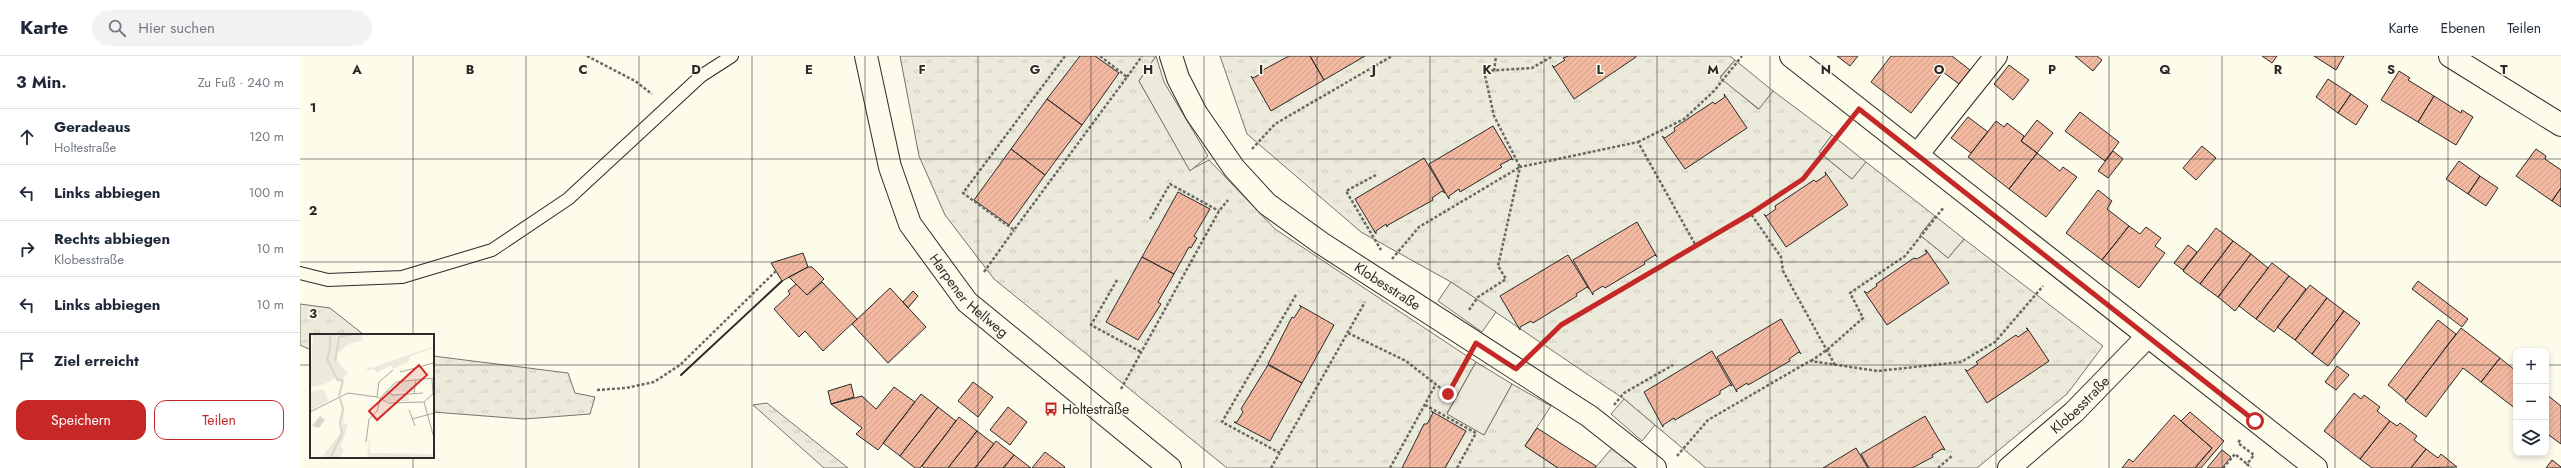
<!DOCTYPE html>
<html lang="de">
<meta charset="utf-8">
<style>
:root{--surface:#fff;--page:#f2f2f3;--text:#1f2937;--muted:#747a83;--line:#e0e1e3;--accent:#c62828}
body{margin:0;font-family:Jost,sans-serif;background:var(--page);color:var(--text)}
.controls{position:absolute;right:12px;bottom:12px;display:grid;overflow:hidden;border-radius:8px;box-shadow:0 2px 6px #0003}
.controls button{width:36px;height:36px;display:grid;place-items:center;padding:0;border:0;border-bottom:1px solid var(--line);background:var(--surface);color:var(--text);font:20px sans-serif}
.stop{position:absolute;width:12px;height:12px;margin:-9px;border:3px solid #c62828;border-radius:50%;background:#fff}
.stop.end{background:#c62828;border-color:#fff;box-shadow:0 1px 4px #0008}
.list{margin:0;padding:0;list-style:none}
h2{display:flex;justify-content:space-between;align-items:center;height:52px;margin:0;padding:0 16px;font-size:17px}
h2 small{font-size:13px;font-weight:400;color:var(--muted)}
.list li{display:grid;grid-template-columns:26px 1fr auto;gap:12px;align-items:center;box-sizing:border-box;height:56px;padding:0 16px;border-top:1px solid var(--line)}
.list b{display:block;font-size:15px;white-space:nowrap}
.list p{margin:0;font-size:13px;white-space:nowrap;color:var(--muted)}
.list em{font-size:13px;font-style:normal;color:var(--muted)}
.actions{display:flex;gap:8px;padding:12px 16px}
.actions a{flex:1;padding:9px 0;border:1px solid var(--accent);border-radius:12px;text-align:center;font-size:14px;color:var(--accent)}
.actions .main{background:var(--accent);color:#fff}
.icon{flex:none;width:22px;height:22px;fill:none;stroke:currentColor;stroke-width:2;stroke-linecap:round;stroke-linejoin:round}
.map{position:relative;flex:none;width:2261px;height:412px;overflow:hidden}
header{display:flex;align-items:center;gap:24px;box-sizing:border-box;height:56px;padding:0 20px;background:var(--surface);border-bottom:1px solid var(--line)}
header strong{font-size:19px}
nav{display:flex;gap:22px;margin-inline-start:auto;font-size:14px}
.search{width:280px;height:36px;background:var(--page);display:flex;align-items:center;gap:10px;box-sizing:border-box;padding:0 14px;border-radius:22px;color:var(--muted);font-size:15px}
main{display:flex}
aside{flex:1;background:var(--surface)}
.map>svg:first-child{display:block}
</style>
<header>
<strong>Karte</strong>
<div class="search"><svg class="icon" aria-label="search" viewBox="0 0 24 24"><circle cx="10" cy="10" r="6"/><path d="M15 15l6 6"/></svg>Hier suchen</div>
<nav><a>Karte</a><a>Ebenen</a><a>Teilen</a></nav>
</header>
<main>
<aside>
<h2>3 Min.<small>Zu Fuß · 240 m</small></h2>
<ul class="list">
<li><svg class="icon" aria-label="ahead" viewBox="0 0 24 24"><path d="M12 20V5M6 11l6-6 6 6"/></svg><div><b>Geradeaus</b><p>Holtestraße</p></div><em>120 m</em></li>
<li><svg class="icon" aria-label="left" viewBox="0 0 24 24"><path d="M17 20v-9H6M10 6l-5 5 5 5"/></svg><div><b>Links abbiegen</b></div><em>100 m</em></li>
<li><svg class="icon" aria-label="right" viewBox="0 0 24 24"><path d="M7 20v-9h11M14 6l5 5-5 5"/></svg><div><b>Rechts abbiegen</b><p>Klobesstraße</p></div><em>10 m</em></li>
<li><svg class="icon" aria-label="left" viewBox="0 0 24 24"><path d="M17 20v-9H6M10 6l-5 5 5 5"/></svg><div><b>Links abbiegen</b></div><em>10 m</em></li>
<li><svg class="icon" aria-label="arrive" viewBox="0 0 24 24"><path d="M6 21V4h12l-3 4 3 4H6"/></svg><div><b>Ziel erreicht</b></div></li>
</ul>
<div class="actions"><a class="main">Speichern</a><a>Teilen</a></div>
</aside>
<div class="map">
<svg width="2261" height="412" viewBox="0 0 2261 412">
<defs>
<pattern id="grass-tufts" width="24" height="20" patternUnits="userSpaceOnUse"><rect width="24" height="20" fill="#ecebdb"/><path d="M3 7l-1-3M5 7V3M7 7l1-3M15 17l-1-3M17 17v-4M19 17l1-3" fill="none" stroke="#cbcabc"/></pattern>
<pattern id="building-hatch" width="6" height="6" patternUnits="userSpaceOnUse"><rect width="6" height="6" fill="#f2b8a0"/><path d="M-1 1l2-2M0 6l6-6M5 7l2-2" fill="none" stroke="#d09e8a"/></pattern>
</defs>
<rect width="100%" height="100%" fill="#fdfbea"/>
<path fill="url(#grass-tufts)" stroke="#74746e" d="M 600,0 L 856,0 L 839,25 L 890,114 L 909,104 L 975,173 L 1176,306 L 1147,357 L 1184,379 L 1212,328 L 1251,350 L 1225,390 L 1258,412 L 927,412 L 694,223 L 645,159 L 619,100 Z
M 920,0 L 1430,0 L 1435,4 L 1420,21 L 1458,53 L 1473,35 L 1532,79 L 1519,96 L 1552,123 L 1566,106 L 1635,160 L 1620,179 L 1648,202 L 1664,183 L 1803,290 L 1767,338 L 1677,412 L 1406,412 L 1324,343 L 1151,226 L 1061,176 L 947,78 Z
M 0,248 L 30,252 L 64,279 L 11,279 L 11,294 L 0,289 Z
M 133,300 L 268,317 L 275,337 L 295,341 L 290,358 L 224,363 L 133,356 Z
M 467,347 L 548,412 L 524,412 L 453,349 Z
M 1312,392 L 1340,412 L 1295,412 Z"/>
<path fill="#eceadb" stroke="#74746e" d="M 856,0 L 864,26 L 908,100 L 890,115 L 839,25 Z
M 1435,4 L 1473,35 L 1459,53 L 1420,22 Z
M 1532,79 L 1566,106 L 1552,123 L 1519,96 Z
M 1635,160 L 1664,183 L 1648,202 L 1620,179 Z
M 1151,226 L 1196,256 L 1182,276 L 1138,245 Z
M 1176,306 L 1212,328 L 1184,379 L 1147,358 Z
M 1324,343 L 1355,369 L 1342,385 L 1311,358 Z"/>
<path fill="url(#building-hatch)" stroke="#2b2b2b" d="M 780,0 L 795,0 L 819,17 L 782,69 L 747,43 Z
M 989,0 L 1010,0 L 1024,24 L 971,55 L 951,20 L 953,22 L 964,16 L 963,14 Z
M 1010,0 L 1065,0 L 1024,24 Z
M 1269,0 L 1336,0 L 1336,1 L 1274,43 L 1252,9 L 1254,11 L 1265,4 L 1263,2 Z
M 1537,0 L 1558,0 L 1550,10 Z
M 1591,0 L 1652,0 L 1670,14 L 1659,28 L 1643,16 L 1611,57 L 1571,26 Z
M 1775,0 L 1797,0 L 1802,4 L 1793,15 Z
M 1962,0 L 1977,0 L 1972,7 Z
M 2014,0 L 2044,0 L 2036,14 Z
M 1709,9 L 1729,24 L 1713,44 L 1694,28 Z
M 2099,15 L 2110,22 L 2108,24 L 2134,40 L 2118,66 L 2081,44 Z
M 2028,23 L 2051,38 L 2038,57 L 2016,41 Z
M 1424,38 L 1447,72 L 1385,113 L 1362,80 L 1365,82 L 1375,75 L 1374,72 L 1413,46 L 1415,48 L 1425,41 Z
M 2051,38 L 2068,50 L 2056,69 L 2038,57 Z
M 2134,40 L 2161,57 L 2162,54 L 2173,61 L 2156,89 L 2118,66 Z
M 747,43 L 782,69 L 745,119 L 711,93 Z
M 1780,56 L 1819,86 L 1805,105 L 1765,75 Z
M 1668,61 L 1688,76 L 1671,97 L 1651,82 Z
M 1737,64 L 1753,77 L 1737,97 L 1721,85 Z
M 1696,65 L 1704,71 L 1707,67 L 1724,80 L 1721,85 L 1737,97 L 1709,133 L 1668,101 Z
M 1193,70 L 1213,104 L 1211,103 L 1200,109 L 1202,111 L 1160,136 L 1159,133 L 1149,140 L 1149,143 L 1129,108 Z
M 1902,90 L 1916,102 L 1896,124 L 1883,112 Z
M 711,93 L 745,119 L 709,169 L 674,144 Z
M 2236,93 L 2246,100 L 2245,103 L 2261,114 L 2261,132 L 2252,145 L 2216,120 Z
M 1813,95 L 1823,103 L 1808,122 L 1798,115 Z
M 1737,97 L 1760,115 L 1763,111 L 1777,121 L 1746,161 L 1709,133 Z
M 1124,102 L 1145,137 L 1142,135 L 1132,142 L 1133,144 L 1088,169 L 1087,171 L 1086,168 L 1076,175 L 1076,178 L 1055,143 Z
M 2159,105 L 2180,120 L 2168,138 L 2146,123 Z
M 1525,116 L 1548,149 L 1486,191 L 1464,158 L 1466,160 L 1476,153 L 1475,150 L 1514,124 L 1516,126 L 1526,119 Z
M 2180,120 L 2198,132 L 2186,150 L 2168,138 Z
M 2261,132 L 2261,151 L 2252,145 Z
M 1798,134 L 1812,145 L 1807,153 L 1829,170 L 1802,204 L 1766,177 Z
M 878,136 L 910,153 L 894,180 L 897,182 L 891,192 L 889,191 L 874,218 L 842,201 Z
M 1337,166 L 1357,201 L 1355,199 L 1344,206 L 1345,208 L 1305,232 L 1303,230 L 1293,236 L 1293,239 L 1273,204 Z
M 1829,170 L 1840,178 L 1846,171 L 1861,182 L 1855,190 L 1865,197 L 1839,232 L 1802,204 Z
M 1916,172 L 1933,185 L 1900,228 L 1883,215 Z
M 1933,185 L 1951,198 L 1918,241 L 1900,228 Z
M 1888,189 L 1897,196 L 1883,214 L 1874,207 Z
M 1625,194 L 1626,194 L 1649,227 L 1587,269 L 1564,235 L 1567,237 L 1577,230 L 1576,228 L 1614,202 L 1617,203 L 1627,197 Z
M 503,197 L 508,211 L 482,225 L 471,207 Z
M 1951,198 L 1968,212 L 1935,255 L 1918,241 Z
M 1268,199 L 1289,233 L 1287,231 L 1276,238 L 1277,240 L 1233,267 L 1231,265 L 1220,271 L 1220,274 L 1200,240 Z
M 842,201 L 874,218 L 858,246 L 861,248 L 838,284 L 806,266 Z
M 1972,207 L 1989,220 L 1956,263 L 1939,250 Z
M 508,211 L 512,211 L 524,223 L 507,239 L 489,221 Z
M 1989,220 L 2006,233 L 1974,276 L 1956,263 Z
M 2118,225 L 2168,263 L 2162,271 L 2112,233 Z
M 522,226 L 557,263 L 523,295 L 505,275 L 499,281 L 474,253 L 490,238 L 488,235 L 496,228 L 507,239 Z
M 2010,229 L 2027,242 L 1995,284 L 1977,271 Z
M 590,232 L 626,271 L 588,307 L 552,268 Z
M 613,235 L 618,240 L 608,252 L 603,246 Z
M 2027,242 L 2044,255 L 2012,298 L 1995,284 Z
M 999,249 L 1034,269 L 1002,327 L 968,308 L 992,261 L 994,262 L 1001,251 Z
M 2044,255 L 2060,267 L 2028,310 L 2012,298 Z
M 1481,263 L 1501,298 L 1499,296 L 1489,303 L 1490,305 L 1448,329 L 1447,327 L 1436,334 L 1437,336 L 1417,301 Z
M 2138,264 L 2156,278 L 2106,344 L 2088,329 Z
M 1726,272 L 1727,272 L 1749,305 L 1687,347 L 1665,313 L 1667,315 L 1678,308 L 1676,306 L 1716,279 L 1718,281 L 1728,274 Z
M 2161,272 L 2200,302 L 2181,326 L 2163,312 L 2126,361 L 2105,345 Z
M 1412,295 L 1432,330 L 1430,329 L 1420,335 L 1420,338 L 1375,364 L 1374,362 L 1363,369 L 1363,371 L 1344,336 Z
M 2200,302 L 2216,315 L 2216,353 L 2181,326 Z
M 968,309 L 1002,327 L 970,385 L 934,366 L 937,366 L 943,356 L 941,353 Z
M 2037,310 L 2049,319 L 2036,334 L 2025,326 Z
M 673,326 L 693,341 L 678,361 L 658,345 Z
M 551,328 L 554,341 L 531,348 L 528,335 Z
M 594,331 L 615,346 L 578,394 L 556,378 L 562,372 L 531,348 L 562,340 L 576,353 Z
M 2054,337 L 2061,343 L 2064,339 L 2080,351 L 2077,355 L 2090,365 L 2060,403 L 2024,375 Z
M 621,338 L 638,351 L 600,400 L 583,387 Z
M 2246,338 L 2261,350 L 2261,388 L 2246,377 Z
M 638,351 L 656,365 L 620,412 L 615,412 L 600,400 Z
M 708,351 L 727,366 L 710,389 L 690,374 Z
M 1131,355 L 1166,375 L 1145,412 L 1102,412 L 1124,368 L 1127,368 L 1133,357 Z
M 1890,356 L 1924,385 L 1901,412 L 1895,412 L 1912,392 L 1881,365 Z
M 1874,359 L 1912,392 L 1895,412 L 1822,412 L 1829,403 L 1833,406 Z
M 1625,360 L 1645,394 L 1642,393 L 1632,399 L 1633,401 L 1612,412 L 1569,412 L 1561,398 Z
M 659,361 L 677,375 L 648,412 L 624,412 L 622,410 Z
M 2090,365 L 2097,370 L 2100,367 L 2117,380 L 2114,384 L 2126,393 L 2111,412 L 2072,412 L 2060,403 Z
M 1237,372 L 1296,410 L 1295,412 L 1258,412 L 1225,390 Z
M 677,375 L 694,388 L 675,412 L 648,412 Z
M 696,385 L 714,399 L 703,412 L 675,412 Z
M 1556,392 L 1568,412 L 1523,412 Z
M 2126,393 L 2138,402 L 2141,398 L 2157,411 L 2111,412 Z
M 1922,394 L 1931,401 L 1922,412 L 1907,412 Z
M 745,396 L 765,411 L 764,412 L 732,412 Z
M 714,399 L 731,412 L 703,412 Z
M 2252,404 L 2261,411 L 2261,412 L 2246,412 Z"/>
<g fill="none" stroke-linecap="round" stroke-linejoin="round">
<g stroke="#2b2b2b" stroke-width="14">
<path id="service" d="M 0,217 L 28,224 L 102,221 L 192,194 L 268,143 L 401,20 L 432,0"/>
</g>
<g stroke="#2b2b2b" stroke-width="24">
<g id="minor">
<path id="s1" d="M 871,0 L 878,22 L 896,57 L 934,112 L 967,148 L 1021,187 L 1289,360 L 1355,412"/>
<path d="M 1491,0 L 2016,412"/>
<path d="M 2150,0 L 2261,69"/>
<path d="M 1617,99 L 1696,0"/>
<path id="s2" d="M 1709,412 L 1774,356 L 1847,281"/>
</g>
</g>
<g stroke="#2b2b2b" stroke-width="24">
<g id="tertiary">
<path id="s3" d="M 566,0 L 590,111 L 610,168 L 667,246 L 870,412"/>
</g>
</g>
<path stroke="#6a6964" stroke-width="2.5" stroke-dasharray="3 2" stroke-linecap="butt" d="M 287,0 L 335,25 L 352,38
M 765,0 L 663,137 L 714,174 L 827,21 L 800,0
M 1194,15 L 1196,0
M 827,21 L 842,0
M 1338,86 L 1384,63 L 1414,35 L 1442,0
M 952,93 L 975,68 L 1092,0
M 1076,119 L 1046,135 L 1081,194
M 850,163 L 870,128 L 919,155
M 1092,203 L 1119,171 L 1220,111 L 1194,60 L 1184,15 L 1232,12 L 1253,0
M 684,216 L 714,174
M 817,224 L 791,269 L 841,296
M 1169,254 L 1178,241 L 1206,223 L 1198,210 L 1220,111 L 1338,86 L 1396,190
M 1048,277 L 1106,305 L 1148,338 L 1164,310
M 1234,295 L 1261,269 L 1451,158
M 1511,305 L 1528,293 L 1563,262 L 1550,237 L 1605,200 L 1644,151
M 1535,309 L 1483,215 L 1481,201 L 1451,158 L 1503,123 L 1543,73
M 821,333 L 919,155 L 928,144
M 297,334 L 326,332 L 354,326 L 380,309 L 476,215
M 1125,349 L 1176,377 L 1157,412
M 1314,349 L 1324,337 L 1373,309
M 1940,384 L 1938,387 L 1954,399 L 1947,408 L 1951,412
M 980,397 L 922,366 L 996,239
M 1377,400 L 1408,364 L 1510,305 L 1578,315 L 1661,306 L 1695,286 L 1743,230
M 971,412 L 1065,246
M 1090,412 L 1136,328
M 1638,412 L 1653,399
M 1923,412 L 1935,398 L 1947,408"/>
<use href="#service" stroke="#fdfbea" stroke-width="12"/>
<use href="#minor" stroke="#fdfbea" stroke-width="22"/>
<use href="#tertiary" stroke="#fdfbea" stroke-width="22"/>
<path stroke="#2b2b2b" stroke-width="2" d="M 381,319 L 482,225"/>
</g>
<g fill="none" stroke-linecap="round" stroke-linejoin="round">
<path stroke="#c62828" stroke-width="5" d="M 1148,338 L 1176,287 L 1216,313 L 1261,269 L 1450,158 L 1503,123 L 1559,53 L 1955,365"/>
</g>
<path fill="none" stroke="#2b2b2b" stroke-width="1" stroke-opacity="0.55" d="M 113,0 L 113,279M 226,0 L 226,412M 339,0 L 339,412M 452,0 L 452,412M 565,0 L 565,412M 678,0 L 678,412M 791,0 L 791,412M 904,0 L 904,412M 1017,0 L 1017,412M 1130,0 L 1130,412M 1244,0 L 1244,412M 1357,0 L 1357,412M 1470,0 L 1470,412M 1583,0 L 1583,412M 1696,0 L 1696,412M 1809,0 L 1809,412M 1922,0 L 1922,412M 2035,0 L 2035,412M 2148,0 L 2148,412M 0,103 L 2261,103M 0,206 L 2261,206M 0,309 L 11,309M 133,309 L 2216,309M 2246,309 L 2261,309M 113,401 L 113,412"/>
<defs>
<g id="bus-bare" transform="scale(1.08)"><path d="M-5-6H5V4H4V6H2V4H-2V6H-4V4H-5ZM-3.5-4V0h7V-4ZM-3.5 1.2v1.5H-2V1.2ZM2 1.2v1.5H3.5V1.2Z" fill="#c62828" stroke="#fdfbea" stroke-width="2.5" paint-order="stroke"/></g>
</defs>
<g fill-rule="evenodd">
<use href="#bus-bare" x="751" y="353"/>
</g>
<g text-anchor="middle" dominant-baseline="central" stroke-width="3" stroke-linejoin="round" paint-order="stroke">
<g font-size="14" fill="#2b2b2b" stroke="#fdfbea">
<text stroke="none"><textPath href="#s1" startOffset="324">Klobesstraße</textPath></text>
<text stroke="none"><textPath href="#s3" startOffset="267">Harpener Hellweg</textPath></text>
<text stroke="none"><textPath href="#s2" startOffset="95">Klobesstraße</textPath></text>
</g>
<g font-size="14" fill="#2b2b2b" stroke="#fdfbea" text-anchor="start">
<text x="762" y="353">Holtestraße</text>
</g>
</g>
<g transform="translate(10 278)">
<rect width="124" height="124" fill="#fdfbea"/>
<path d="M 124,12 L 124,14 L 101,22 L 97,29 L 83,35 L 81,31 L 67,39 L 63,35 L 55,37 L 61,32 L 61,34 ZM 105,47 L 104,58 L 78,57 L 88,48 ZM 76,59 L 92,62 L 98,59 L 100,67 L 77,67 L 71,64 ZM 30,63 L 34,74 L 33,88 L 38,91 L 31,111 L 21,124 L 7,124 L 0,122 L 11,124 L 32,97 L 32,75 L 29,64 L 25,66 ZM 60,100 L 60,119 L 124,120 L 124,124 L 57,124 Z" fill="#ecebdb"/>
<path d="M 3,0 L 20,0 L 19,22 L 24,27 L 27,0 L 51,0 L 53,6 L 37,11 L 27,20 L 28,27 L 38,40 L 34,42 L 31,60 L 27,62 L 32,47 L 28,48 L 25,44 L 13,51 L 0,53 ZM 13,55 L 19,67 L 0,77 L 0,58 ZM 29,111 L 34,116 L 30,124 L 21,124 Z" fill="#ecebdb"/>
<path d="M 20,0 L 27,0 L 28,6 L 23,29 L 19,22 Z" fill="#ecebdb"/>
<path d="M 10,82 L 15,86 L 9,94 L 2,92 Z" fill="#d8d7c9"/>
<path fill="none" stroke="#d8d7c9" stroke-width="2" d="M 20,0 L 20,15 L 17,25 L 27,45 L 33,47 L 29,62M 25,27 L 29,3 L 43,0M 20,124 L 32,100 L 30,89 L 33,75 L 30,64"/>
<path fill="none" stroke="#a9a89e" stroke-width="1" d="M 90,38 L 124,29M 122,45 L 123,60M 76,57 L 83,61 L 113,59M 104,59 L 106,46M 67,63 L 69,48 L 83,36M 114,68 L 124,104M 99,76 L 105,92M 0,78 L 38,59 L 67,63 L 79,69 L 114,68 L 124,59M 102,85 L 124,79M 56,108 L 59,85 L 67,77 L 71,63 L 86,48 L 124,44"/>
<path fill="#d62828" fill-opacity="0.15" stroke="#d62828" stroke-width="2" d="M 109,31 L 117,41 L 67,86 L 59,77 Z"/>
<rect width="124" height="124" fill="none" stroke="#2b2b2b" stroke-width="2"/>
</g>
<g font-size="13" text-anchor="middle" font-weight="bold" fill="#2b2b2b" stroke="#fdfbea" stroke-width="3" stroke-linejoin="round" paint-order="stroke">
<text x="57" y="18">A</text>
<text x="170" y="18">B</text>
<text x="283" y="18">C</text>
<text x="396" y="18">D</text>
<text x="509" y="18">E</text>
<text x="622" y="18">F</text>
<text x="735" y="18">G</text>
<text x="848" y="18">H</text>
<text x="961" y="18">I</text>
<text x="1074" y="18">J</text>
<text x="1187" y="18">K</text>
<text x="1300" y="18">L</text>
<text x="1413" y="18">M</text>
<text x="1526" y="18">N</text>
<text x="1639" y="18">O</text>
<text x="1752" y="18">P</text>
<text x="1865" y="18">Q</text>
<text x="1978" y="18">R</text>
<text x="2091" y="18">S</text>
<text x="2204" y="18">T</text>
<text x="13" y="56">1</text>
<text x="13" y="159">2</text>
<text x="13" y="262">3</text>
</g>
</svg>
<div class="controls">
<button>+</button>
<button>−</button>
<button><svg class="icon" aria-label="layers" viewBox="0 0 24 24"><path d="M12 4l9 5-9 5-9-5zM3 14l9 5 9-5"/></svg></button>
</div>
<div class="stop" style="left:1955px;top:365px"></div>
<div class="stop end" style="left:1148px;top:338px"></div>
</div>
</main>
